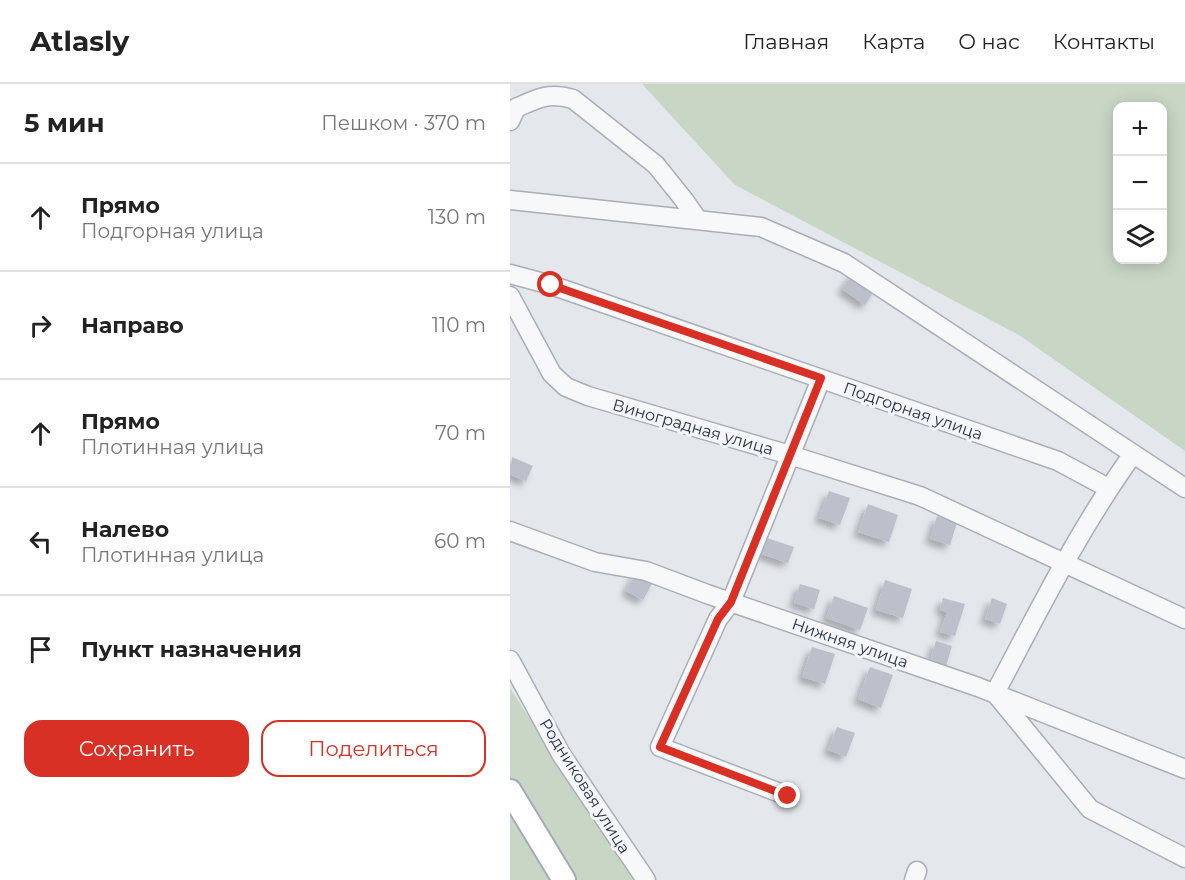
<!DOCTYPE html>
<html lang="ru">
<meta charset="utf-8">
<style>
:root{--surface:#fff;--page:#f6f6f6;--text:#222;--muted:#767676;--line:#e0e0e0;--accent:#d93025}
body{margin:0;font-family:Montserrat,sans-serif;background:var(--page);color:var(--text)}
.controls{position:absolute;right:18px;top:18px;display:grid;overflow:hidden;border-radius:12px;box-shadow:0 3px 15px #0003}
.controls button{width:54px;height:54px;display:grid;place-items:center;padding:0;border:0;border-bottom:2px solid var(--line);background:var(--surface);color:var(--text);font:30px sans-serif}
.stop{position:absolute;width:18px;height:18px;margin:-14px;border:4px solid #d93025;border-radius:50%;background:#fff}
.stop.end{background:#d93025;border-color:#fff;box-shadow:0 2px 6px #0008}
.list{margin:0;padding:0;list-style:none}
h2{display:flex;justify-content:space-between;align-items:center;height:78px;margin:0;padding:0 24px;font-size:26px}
h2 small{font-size:20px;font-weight:400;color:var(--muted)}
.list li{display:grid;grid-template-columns:39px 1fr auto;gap:18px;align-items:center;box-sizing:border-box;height:108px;padding:0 24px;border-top:2px solid var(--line)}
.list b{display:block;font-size:22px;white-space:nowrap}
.list p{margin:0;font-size:20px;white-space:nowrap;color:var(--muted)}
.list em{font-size:20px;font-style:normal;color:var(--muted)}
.actions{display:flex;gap:12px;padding:18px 24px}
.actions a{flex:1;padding:14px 0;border:2px solid var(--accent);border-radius:18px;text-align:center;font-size:21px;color:var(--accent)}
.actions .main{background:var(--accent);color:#fff}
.icon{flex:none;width:33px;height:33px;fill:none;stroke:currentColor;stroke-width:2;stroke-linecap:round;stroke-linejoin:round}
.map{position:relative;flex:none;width:675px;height:796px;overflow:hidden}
header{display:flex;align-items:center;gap:36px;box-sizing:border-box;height:84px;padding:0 30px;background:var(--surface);border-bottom:2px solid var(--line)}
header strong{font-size:28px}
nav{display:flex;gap:33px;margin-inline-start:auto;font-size:21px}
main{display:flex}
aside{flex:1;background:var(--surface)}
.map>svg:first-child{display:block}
</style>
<header>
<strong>Atlasly</strong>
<nav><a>Главная</a><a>Карта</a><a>О нас</a><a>Контакты</a></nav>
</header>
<main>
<aside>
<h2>5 мин<small>Пешком · 370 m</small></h2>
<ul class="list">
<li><svg class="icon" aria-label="ahead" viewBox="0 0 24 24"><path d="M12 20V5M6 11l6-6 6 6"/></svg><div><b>Прямо</b><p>Подгорная улица</p></div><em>130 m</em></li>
<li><svg class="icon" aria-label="right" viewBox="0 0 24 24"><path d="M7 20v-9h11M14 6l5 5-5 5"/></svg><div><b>Направо</b></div><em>110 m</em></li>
<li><svg class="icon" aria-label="ahead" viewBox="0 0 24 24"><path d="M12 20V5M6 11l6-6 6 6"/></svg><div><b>Прямо</b><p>Плотинная улица</p></div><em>70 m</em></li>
<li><svg class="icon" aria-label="left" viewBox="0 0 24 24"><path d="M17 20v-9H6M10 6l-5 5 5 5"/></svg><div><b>Налево</b><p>Плотинная улица</p></div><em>60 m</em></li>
<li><svg class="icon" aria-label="arrive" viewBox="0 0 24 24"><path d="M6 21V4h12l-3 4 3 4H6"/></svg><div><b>Пункт назначения</b></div></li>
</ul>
<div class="actions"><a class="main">Сохранить</a><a>Поделиться</a></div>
</aside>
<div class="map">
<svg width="675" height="796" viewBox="0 0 675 796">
<defs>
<filter id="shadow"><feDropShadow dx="-5" dy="5" stdDeviation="3" flood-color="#0004"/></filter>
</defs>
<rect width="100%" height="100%" fill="#e4e7ec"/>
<path fill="#c9d6c5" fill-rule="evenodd" d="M 132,0 L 675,0 L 675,367 L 509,251 L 225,101 ZM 652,22 L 652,176 L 608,176 L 608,22 Z
M 0,604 L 123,796 L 0,796 Z"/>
<path fill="#bbc0ca" filter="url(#shadow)" d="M 344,188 L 366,204 L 355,221 L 332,205 Z
M 2,373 L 23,382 L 16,397 L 0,391 Z
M 319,407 L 340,414 L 330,441 L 309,434 Z
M 358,420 L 388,431 L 379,458 L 348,448 Z
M 427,432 L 447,439 L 440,461 L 420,455 Z
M 257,454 L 284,463 L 278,479 L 251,470 Z
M 126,489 L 143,498 L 133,516 L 116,507 Z
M 375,496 L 402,505 L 393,534 L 366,526 Z
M 290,500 L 310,506 L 304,525 L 284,519 Z
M 324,512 L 358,524 L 350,546 L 316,534 Z
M 433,514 L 455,520 L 445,552 L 430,548 L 437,528 L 430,526 Z
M 482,514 L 497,520 L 490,540 L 475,535 Z
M 426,557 L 442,562 L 436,582 L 420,577 Z
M 302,563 L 325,570 L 315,600 L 292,593 Z
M 360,583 L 383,591 L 371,624 L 348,615 Z
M 327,643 L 345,649 L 336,673 L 318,666 Z"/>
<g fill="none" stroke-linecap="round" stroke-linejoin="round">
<g stroke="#a9aeb7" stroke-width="21">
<path id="minor" d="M 0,37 L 6,24 C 28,14 39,8 63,15 L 146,81 L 174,116 L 188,136
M 0,116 L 251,143 L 334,179 L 675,404
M 0,190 L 41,201 L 548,377 L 598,404
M 0,212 L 42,290 L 56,303 L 78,312 L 280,371 L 410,412 L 675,535
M 623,370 C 569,445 528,528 485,609 L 580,725 L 675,774
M 0,447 L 85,478 L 136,487 L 197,510 L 468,603 L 675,685
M 0,576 L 51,670 L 136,796
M 278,712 L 150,663 L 208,535 L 221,518 L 311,295
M 404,796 L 407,787"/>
</g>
<g stroke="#a3abb8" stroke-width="26">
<path id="major" d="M 0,707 L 54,796"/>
</g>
<use href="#minor" stroke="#f7f8fa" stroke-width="18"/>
<use href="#major" stroke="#fff" stroke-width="22"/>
</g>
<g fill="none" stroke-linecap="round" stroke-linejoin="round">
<path stroke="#d93025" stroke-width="8" d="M 41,201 L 311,294 L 221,518 L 208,535 L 150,663 L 278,712"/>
</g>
<g text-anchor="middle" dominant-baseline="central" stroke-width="6" stroke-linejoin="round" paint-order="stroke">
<g font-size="16" fill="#2b3445" stroke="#f4f6f9">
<text transform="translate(403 327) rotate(19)">Подгорная улица</text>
<text transform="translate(183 343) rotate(16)">Виноградная улица</text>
<text transform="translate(340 559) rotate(19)">Нижняя улица</text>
<text transform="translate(75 702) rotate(58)">Родниковая улица</text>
</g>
</g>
</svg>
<div class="controls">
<button>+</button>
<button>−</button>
<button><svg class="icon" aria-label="layers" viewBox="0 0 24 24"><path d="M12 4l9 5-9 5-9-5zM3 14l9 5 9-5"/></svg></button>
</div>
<div class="stop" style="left:41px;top:201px"></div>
<div class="stop end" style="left:278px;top:712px"></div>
</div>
</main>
